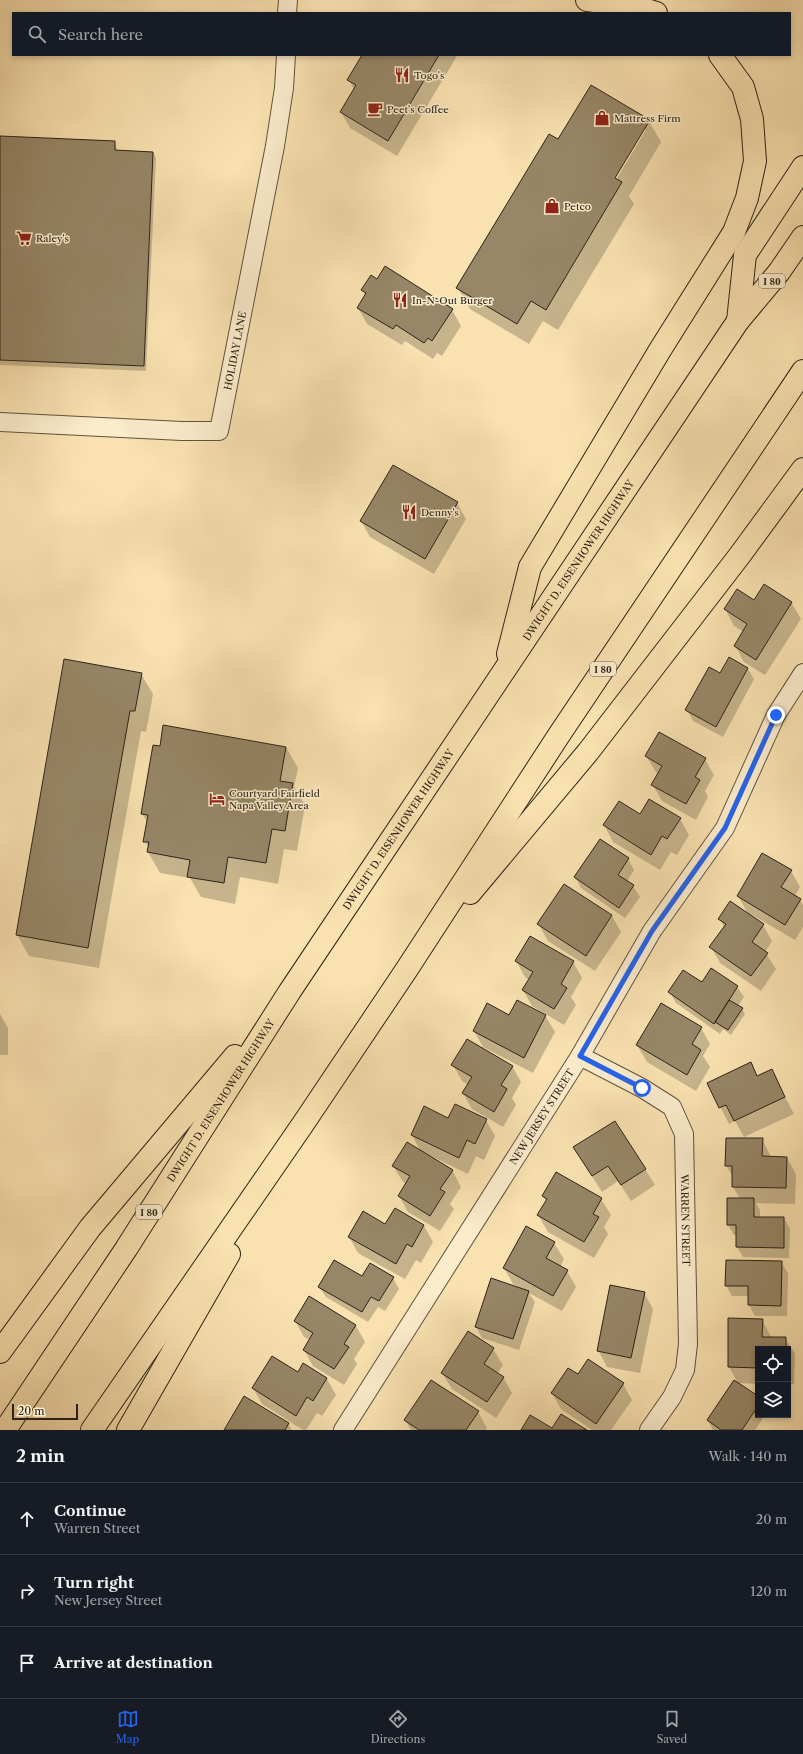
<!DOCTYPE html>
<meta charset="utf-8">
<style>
:root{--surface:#171b24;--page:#242831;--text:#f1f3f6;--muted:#9ea1a6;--line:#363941;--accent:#2563eb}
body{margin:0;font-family:"Libre Caslon Text",serif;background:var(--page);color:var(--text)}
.controls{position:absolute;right:12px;bottom:12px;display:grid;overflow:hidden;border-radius:0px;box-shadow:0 2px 6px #0003}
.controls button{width:36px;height:36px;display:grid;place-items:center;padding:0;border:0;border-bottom:1px solid var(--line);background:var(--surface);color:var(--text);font:20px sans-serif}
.scale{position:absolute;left:12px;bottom:10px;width:66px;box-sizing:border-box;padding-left:4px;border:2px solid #2d2318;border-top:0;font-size:11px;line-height:14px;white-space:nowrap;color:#2d2318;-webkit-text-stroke:3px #fbeccc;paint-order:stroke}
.stop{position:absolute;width:12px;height:12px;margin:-9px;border:3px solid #2563eb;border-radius:50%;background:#fff}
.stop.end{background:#2563eb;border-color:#fff;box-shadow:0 1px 4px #0008}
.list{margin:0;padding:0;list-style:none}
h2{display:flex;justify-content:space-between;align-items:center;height:52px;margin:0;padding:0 16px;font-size:17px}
h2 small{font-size:13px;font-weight:400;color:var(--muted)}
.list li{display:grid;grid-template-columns:26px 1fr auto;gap:12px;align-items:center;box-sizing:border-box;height:72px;padding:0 16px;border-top:1px solid var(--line)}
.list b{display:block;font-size:15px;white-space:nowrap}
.list p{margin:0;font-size:13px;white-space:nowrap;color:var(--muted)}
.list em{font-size:13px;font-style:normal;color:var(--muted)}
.icon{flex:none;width:22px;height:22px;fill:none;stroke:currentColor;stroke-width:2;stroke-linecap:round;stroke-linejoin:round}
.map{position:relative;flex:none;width:803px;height:1430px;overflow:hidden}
.search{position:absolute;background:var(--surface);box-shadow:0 2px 6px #0003;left:12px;right:12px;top:12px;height:44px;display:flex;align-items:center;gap:10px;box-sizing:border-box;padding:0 14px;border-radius:0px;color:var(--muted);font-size:15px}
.sheet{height:268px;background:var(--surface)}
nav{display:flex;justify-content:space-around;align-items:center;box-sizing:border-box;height:56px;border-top:1px solid var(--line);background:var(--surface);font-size:11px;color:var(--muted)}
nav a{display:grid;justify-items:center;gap:2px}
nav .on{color:var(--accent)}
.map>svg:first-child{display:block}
</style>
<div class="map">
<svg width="803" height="1430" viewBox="0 0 803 1430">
<rect width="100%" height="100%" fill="#f9e1b0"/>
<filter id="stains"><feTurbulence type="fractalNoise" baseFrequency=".005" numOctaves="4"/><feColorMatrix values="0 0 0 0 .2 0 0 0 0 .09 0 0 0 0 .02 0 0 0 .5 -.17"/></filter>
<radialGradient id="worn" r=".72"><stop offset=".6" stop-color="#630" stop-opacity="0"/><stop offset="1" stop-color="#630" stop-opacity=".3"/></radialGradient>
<path fill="#0003" fill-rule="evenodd" d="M 364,55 L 456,55 L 457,56 L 397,156 L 350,128 L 341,112 L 354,90 L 349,80 Z
M 649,121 L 661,142 L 629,196 L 634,204 L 558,330 L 543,321 L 529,344 L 470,309 L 458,288 L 558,140 ZM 643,130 L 646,130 L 614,183 L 612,182 Z
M 0,137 L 115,142 L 117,151 L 153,152 L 156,158 L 146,371 L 0,365 Z
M 377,280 L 452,310 L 461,326 L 442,356 L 437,353 L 433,359 L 405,341 L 402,345 L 367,324 L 358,308 L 366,296 L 362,290 Z
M 457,503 L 466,519 L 434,574 L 370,537 L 361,521 Z
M 754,601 L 791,602 L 801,619 L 765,675 L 744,662 L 735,646 L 744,632 L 734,626 L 725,609 Z
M 65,660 L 141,674 L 153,694 L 146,732 L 141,731 L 99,968 L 29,956 L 17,935 Z
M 748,669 L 754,679 L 723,737 L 693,721 L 687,710 L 720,675 Z
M 161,747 L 286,747 L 298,768 L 294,787 L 305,805 L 297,851 L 284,849 L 278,884 L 240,877 L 235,904 L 201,897 L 190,878 L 160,873 L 148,852 L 149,848 L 144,841 L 148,823 L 142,814 Z
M 646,756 L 705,759 L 714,775 L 705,791 L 708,797 L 696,820 L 662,801 L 653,785 L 659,774 L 656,772 Z
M 641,815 L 680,819 L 689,835 L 677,855 L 671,852 L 660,870 L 613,842 L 604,825 Z
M 628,859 L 634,870 L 627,882 L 633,886 L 640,897 L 625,918 L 581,888 L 575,877 Z
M 791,871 L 800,887 L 795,896 L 800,900 L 803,905 L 803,927 L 795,940 L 747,912 L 738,896 Z
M 612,916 L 621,932 L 595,971 L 548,941 L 539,925 Z
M 720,919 L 763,925 L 772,941 L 765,952 L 776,969 L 761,991 L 720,963 L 711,947 L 724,927 Z
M 516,961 L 573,962 L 582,978 L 571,997 L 576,1005 L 564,1025 L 532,1006 L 523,990 L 529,980 L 525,977 Z
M 702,983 L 737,987 L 744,997 L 738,1006 L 742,1009 L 745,1014 L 731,1035 L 723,1029 L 720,1034 L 676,1003 L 670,992 Z
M 0,1014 L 8,1028 L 8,1055 L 0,1055 Z
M 545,1015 L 555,1032 L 533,1073 L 483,1047 L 474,1031 L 510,1016 Z
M 701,1028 L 710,1044 L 703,1056 L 710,1067 L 696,1091 L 647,1062 L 637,1045 Z
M 750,1064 L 758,1077 L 771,1070 L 794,1114 L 744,1137 L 735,1121 L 729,1124 L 708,1083 Z
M 453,1065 L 512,1066 L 521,1082 L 512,1098 L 516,1105 L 503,1127 L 472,1109 L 463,1093 L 468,1085 L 462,1081 Z
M 448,1119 L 486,1120 L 495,1136 L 484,1160 L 476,1156 L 468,1174 L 431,1156 L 430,1157 L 452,1170 L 461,1187 L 450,1204 L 454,1209 L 440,1231 L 408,1212 L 399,1196 L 406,1184 L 403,1182 L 393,1166 L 421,1152 L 412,1135 Z
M 762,1139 L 771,1157 L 787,1158 L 796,1174 L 795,1204 L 756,1203 L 760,1210 L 760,1218 L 784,1218 L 790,1229 L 789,1258 L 743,1257 L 737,1247 L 737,1235 L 734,1235 L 728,1225 L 740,1199 L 733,1187 L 733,1177 L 726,1165 Z
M 574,1148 L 645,1169 L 655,1185 L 631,1201 L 618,1181 L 602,1192 Z
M 543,1196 L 601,1199 L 611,1215 L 604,1227 L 608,1234 L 594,1258 L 548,1232 L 538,1215 L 547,1202 Z
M 395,1209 L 424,1226 L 433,1242 L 421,1263 L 416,1260 L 405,1279 L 358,1253 L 349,1237 L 386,1226 Z
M 554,1243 L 564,1259 L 560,1267 L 567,1271 L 576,1287 L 562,1311 L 529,1293 L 535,1302 L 519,1350 L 482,1338 L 476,1327 L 520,1288 L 513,1284 L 504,1268 Z
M 781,1262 L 788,1273 L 787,1316 L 755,1316 L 749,1305 L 749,1296 L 732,1296 L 726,1285 Z
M 362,1277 L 393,1278 L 399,1289 L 385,1311 L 378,1307 L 368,1322 L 326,1297 L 319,1287 Z
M 644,1293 L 653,1309 L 640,1373 L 607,1367 L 598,1350 Z
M 310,1297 L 356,1326 L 365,1342 L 354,1359 L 357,1364 L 344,1385 L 313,1366 L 304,1350 L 310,1340 L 304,1337 L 295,1321 Z
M 729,1319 L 762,1320 L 772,1338 L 785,1338 L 795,1354 L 794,1384 L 788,1384 L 788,1349 L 758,1349 L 758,1384 L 738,1383 L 729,1367 Z
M 493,1349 L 503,1365 L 497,1374 L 503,1377 L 512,1393 L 496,1418 L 452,1389 L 442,1373 Z
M 304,1364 L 327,1379 L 336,1395 L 322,1416 L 317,1413 L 306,1430 L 303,1430 L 262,1404 L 253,1388 L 298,1373 Z
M 623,1384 L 632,1400 L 611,1430 L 592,1430 L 561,1409 L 552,1393 Z
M 758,1397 L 758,1415 L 765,1415 L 755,1430 L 713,1430 L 708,1420 Z
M 478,1412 L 487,1428 L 486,1430 L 411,1430 L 405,1420 Z
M 288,1424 L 292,1430 L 225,1430 Z"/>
<path fill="#978667" stroke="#2d2318" d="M 362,55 L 439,55 L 388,141 L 340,112 L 356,85 L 347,80 Z
M 591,85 L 650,120 L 615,178 L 622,182 L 546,310 L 531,301 L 517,324 L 456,288 L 549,134 L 558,139 Z
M 0,136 L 115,141 L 115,150 L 153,152 L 144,366 L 0,360 Z
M 385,266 L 453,309 L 432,341 L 428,338 L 424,343 L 396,325 L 393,329 L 357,308 L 366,293 L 361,290 L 371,275 L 377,279 Z
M 393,465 L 458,502 L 425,559 L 360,521 Z
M 764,584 L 792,602 L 756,660 L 734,646 L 747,624 L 724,609 L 737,589 L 754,600 Z
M 729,657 L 748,668 L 716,727 L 685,710 L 709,667 L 720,673 Z
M 64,659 L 142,673 L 135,711 L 130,711 L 88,948 L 16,935 Z
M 163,725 L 286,747 L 280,781 L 293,783 L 285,831 L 272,829 L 266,863 L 228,857 L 224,883 L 187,877 L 190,860 L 147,852 L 149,842 L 143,842 L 148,815 L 141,814 L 153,745 L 160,746 Z
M 659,732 L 706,758 L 695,777 L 700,780 L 686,804 L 651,785 L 662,766 L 645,756 Z
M 649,799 L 681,818 L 667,839 L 662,836 L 651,855 L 603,825 L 619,801 L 640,814 Z
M 600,839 L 629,858 L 618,875 L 634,885 L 619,908 L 574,877 Z
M 762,853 L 792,870 L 781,887 L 801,899 L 785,925 L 737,896 Z
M 564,884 L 612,915 L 586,956 L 537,924 Z
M 730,901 L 764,924 L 752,942 L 768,953 L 751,976 L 709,947 L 726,924 L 718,919 Z
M 530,936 L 574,961 L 561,984 L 567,988 L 554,1009 L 522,990 L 533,972 L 515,961 Z
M 711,968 L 738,986 L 714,1024 L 668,992 L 683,970 L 702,982 Z
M 517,1000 L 546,1015 L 524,1058 L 473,1031 L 487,1003 L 509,1015 Z
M 729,1000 L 743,1008 L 728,1030 L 715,1022 Z
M 661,1003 L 702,1027 L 692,1044 L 701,1050 L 687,1075 L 636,1045 Z
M 467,1039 L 513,1066 L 501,1085 L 507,1089 L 494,1112 L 462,1093 L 472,1077 L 451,1065 Z
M 751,1062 L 757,1076 L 772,1069 L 785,1097 L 734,1121 L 726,1105 L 719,1108 L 707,1083 Z
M 455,1104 L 487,1119 L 475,1144 L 467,1140 L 459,1158 L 411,1135 L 424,1106 L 448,1118 Z
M 615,1121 L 646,1169 L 621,1185 L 608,1166 L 592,1176 L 573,1147 Z
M 726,1138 L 763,1138 L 762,1156 L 787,1157 L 786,1188 L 732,1187 L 732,1166 L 725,1166 Z
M 407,1142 L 453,1170 L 440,1189 L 445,1192 L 430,1216 L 398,1196 L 410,1176 L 392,1166 Z
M 556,1172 L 602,1198 L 593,1214 L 599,1217 L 584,1242 L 537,1215 L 547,1199 L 542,1196 Z
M 727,1198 L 754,1198 L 754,1217 L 784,1217 L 784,1248 L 736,1247 L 736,1225 L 727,1225 Z
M 395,1208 L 424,1225 L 412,1247 L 407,1244 L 396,1264 L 348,1237 L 363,1211 L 385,1224 Z
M 526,1226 L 555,1242 L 546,1258 L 568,1270 L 553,1296 L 503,1268 Z
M 334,1260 L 362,1276 L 370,1263 L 394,1277 L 379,1301 L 371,1297 L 362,1312 L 318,1287 Z
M 726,1260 L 782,1261 L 781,1306 L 748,1305 L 748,1286 L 725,1286 Z
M 491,1278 L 529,1291 L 513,1339 L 475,1327 Z
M 610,1285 L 645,1292 L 631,1358 L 597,1351 Z
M 309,1296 L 356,1325 L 344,1344 L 349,1347 L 334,1369 L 303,1350 L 313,1333 L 294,1321 Z
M 728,1318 L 763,1319 L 762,1337 L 786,1337 L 786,1349 L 758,1349 L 758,1368 L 728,1367 Z
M 468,1331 L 494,1348 L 484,1364 L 504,1377 L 487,1402 L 441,1373 Z
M 272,1356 L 298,1372 L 303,1363 L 327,1378 L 313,1401 L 307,1397 L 296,1416 L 252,1388 Z
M 588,1359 L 624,1383 L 596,1424 L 551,1393 L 568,1368 L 578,1374 Z
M 431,1380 L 479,1411 L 466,1430 L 419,1430 L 404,1420 Z
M 734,1380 L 758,1396 L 758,1406 L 742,1430 L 721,1430 L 707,1420 Z
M 244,1396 L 289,1423 L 285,1430 L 224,1430 Z
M 561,1414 L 587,1430 L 521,1430 L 530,1415 L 552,1428 Z"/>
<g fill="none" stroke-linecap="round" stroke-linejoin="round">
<g stroke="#60523e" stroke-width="20">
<g id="street">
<path d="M 287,13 L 288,0"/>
<path id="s1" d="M 0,422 L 182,431 L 219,431 L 275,146 L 284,88 L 286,55"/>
<path id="s2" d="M 580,1056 L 642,1088 L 672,1107 L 684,1134 L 688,1344 L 685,1370 L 672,1397 L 649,1430"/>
<path id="s3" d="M 343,1430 L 580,1056 L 652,931 L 725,828 L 776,715 L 803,673"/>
</g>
</g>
<g stroke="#2d2318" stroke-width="24">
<g id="highway">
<path d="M 587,0 L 634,6 L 656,13"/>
<path d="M 738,321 L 745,255 L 803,167"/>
<path d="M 508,654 L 530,567 L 660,350 L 734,232 L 747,198 L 755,161 L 752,119 L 743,87 L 720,55"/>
<path d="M 470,893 L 588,752 L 740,555 L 803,469"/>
<path d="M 0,1352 L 90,1228 L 235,1056"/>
<path id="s4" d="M 5,1430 L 126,1249 L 290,991 L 738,321 L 779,272 L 803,237"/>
<path d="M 92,1430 L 303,1124 L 407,969 L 559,735 L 803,371"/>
<path d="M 128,1430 L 229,1254"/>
</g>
</g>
<use href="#street" stroke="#fbeccc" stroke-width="18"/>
<use href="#highway" stroke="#f9e1b0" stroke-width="22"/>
</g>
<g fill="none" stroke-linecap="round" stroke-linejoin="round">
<path stroke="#2563eb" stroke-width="5" d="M 642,1088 L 580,1056 L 652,931 L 725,828 L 776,715"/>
</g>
<defs>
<g id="restaurant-bare" transform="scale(1.2)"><path d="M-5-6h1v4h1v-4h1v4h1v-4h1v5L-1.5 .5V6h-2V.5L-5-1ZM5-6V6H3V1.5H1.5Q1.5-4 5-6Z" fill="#8f2418" stroke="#fbeccc" stroke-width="2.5" paint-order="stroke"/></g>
<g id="cafe-bare" transform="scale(1.2)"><path d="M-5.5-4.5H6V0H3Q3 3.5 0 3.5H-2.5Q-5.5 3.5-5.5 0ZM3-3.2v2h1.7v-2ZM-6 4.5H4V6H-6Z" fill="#8f2418" stroke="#fbeccc" stroke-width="2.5" paint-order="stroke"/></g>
<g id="shop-bare" transform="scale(1.2)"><path d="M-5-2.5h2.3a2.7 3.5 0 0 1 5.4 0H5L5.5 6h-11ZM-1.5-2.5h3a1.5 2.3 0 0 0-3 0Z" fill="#8f2418" stroke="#fbeccc" stroke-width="2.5" paint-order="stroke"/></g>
<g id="supermarket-bare" transform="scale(1.2)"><path d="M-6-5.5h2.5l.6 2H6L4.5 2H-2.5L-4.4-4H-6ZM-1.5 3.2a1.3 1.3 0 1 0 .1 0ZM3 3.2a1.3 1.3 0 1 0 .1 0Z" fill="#8f2418" stroke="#fbeccc" stroke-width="2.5" paint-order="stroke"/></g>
<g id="hotel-bare" transform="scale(1.2)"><path d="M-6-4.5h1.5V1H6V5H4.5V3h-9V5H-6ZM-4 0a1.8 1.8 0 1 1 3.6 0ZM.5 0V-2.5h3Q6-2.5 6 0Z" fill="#8f2418" stroke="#fbeccc" stroke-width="2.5" paint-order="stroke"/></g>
</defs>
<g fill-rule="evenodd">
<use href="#restaurant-bare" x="402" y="75"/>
<use href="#cafe-bare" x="375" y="109"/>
<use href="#shop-bare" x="602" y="118"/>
<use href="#shop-bare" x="552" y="206"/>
<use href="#supermarket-bare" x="24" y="238"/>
<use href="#restaurant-bare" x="400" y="300"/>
<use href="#restaurant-bare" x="409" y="512"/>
<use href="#hotel-bare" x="217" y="799"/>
</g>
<g text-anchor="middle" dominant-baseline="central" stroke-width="3" stroke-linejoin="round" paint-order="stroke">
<g fill="#fbeccc" stroke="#6b5f4e" stroke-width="1">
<rect x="759" y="274" width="26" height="14" rx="3"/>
<rect x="590" y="662" width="26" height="14" rx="3"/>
<rect x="136" y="1205" width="26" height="14" rx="3"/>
</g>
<g font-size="9" font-weight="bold" fill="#2d2318">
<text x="772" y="281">I 80</text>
<text x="603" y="669">I 80</text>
<text x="149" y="1212">I 80</text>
</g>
<g font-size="10" fill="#2d2318" stroke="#fbeccc" text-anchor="start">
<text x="414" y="75">Togo's</text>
<text x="387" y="109">Peet's Coffee</text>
<text x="614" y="118">Mattress Firm</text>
<text x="564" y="206">Petco</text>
<text x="36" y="238">Raley's</text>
<text x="412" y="300">In-N-Out Burger</text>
<text x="421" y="512">Denny's</text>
<text x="229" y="793">Courtyard Fairfield<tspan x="229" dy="12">Napa Valley Area</tspan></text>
</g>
<g font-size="10" fill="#2d2318" stroke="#fbeccc">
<text stroke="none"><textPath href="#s1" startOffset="301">HOLIDAY LANE</textPath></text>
<text stroke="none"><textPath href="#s4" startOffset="1042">DWIGHT D. EISENHOWER HIGHWAY</textPath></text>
<text stroke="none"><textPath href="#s4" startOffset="718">DWIGHT D. EISENHOWER HIGHWAY</textPath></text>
<text stroke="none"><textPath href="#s4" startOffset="394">DWIGHT D. EISENHOWER HIGHWAY</textPath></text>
<text stroke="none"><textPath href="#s3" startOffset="371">NEW JERSEY STREET</textPath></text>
<text stroke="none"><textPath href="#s2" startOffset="221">WARREN STREET</textPath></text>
</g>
</g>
<rect width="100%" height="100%" filter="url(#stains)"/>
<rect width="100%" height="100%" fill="url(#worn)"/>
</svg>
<div class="controls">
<button><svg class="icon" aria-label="locate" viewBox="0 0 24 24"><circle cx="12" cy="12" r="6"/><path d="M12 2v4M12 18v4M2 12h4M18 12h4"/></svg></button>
<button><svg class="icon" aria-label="layers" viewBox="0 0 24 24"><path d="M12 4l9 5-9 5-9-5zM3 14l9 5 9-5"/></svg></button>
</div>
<div class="scale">20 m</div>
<div class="stop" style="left:642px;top:1088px"></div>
<div class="stop end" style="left:776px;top:715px"></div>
<div class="search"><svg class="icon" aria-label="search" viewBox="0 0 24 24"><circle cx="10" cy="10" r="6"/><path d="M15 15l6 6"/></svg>Search here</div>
</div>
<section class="sheet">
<h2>2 min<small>Walk · 140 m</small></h2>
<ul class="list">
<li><svg class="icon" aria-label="ahead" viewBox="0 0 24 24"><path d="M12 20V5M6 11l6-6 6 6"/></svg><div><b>Continue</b><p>Warren Street</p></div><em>20 m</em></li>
<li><svg class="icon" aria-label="right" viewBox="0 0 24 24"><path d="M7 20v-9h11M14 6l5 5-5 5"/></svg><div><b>Turn right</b><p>New Jersey Street</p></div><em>120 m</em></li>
<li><svg class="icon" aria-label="arrive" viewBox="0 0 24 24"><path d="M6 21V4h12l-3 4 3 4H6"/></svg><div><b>Arrive at destination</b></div></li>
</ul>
</section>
<nav>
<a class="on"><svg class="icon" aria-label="map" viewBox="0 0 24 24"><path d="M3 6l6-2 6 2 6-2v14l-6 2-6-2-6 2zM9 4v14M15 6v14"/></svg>Map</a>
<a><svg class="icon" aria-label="directions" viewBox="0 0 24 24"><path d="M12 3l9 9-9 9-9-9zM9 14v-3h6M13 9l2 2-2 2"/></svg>Directions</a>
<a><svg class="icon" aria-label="saved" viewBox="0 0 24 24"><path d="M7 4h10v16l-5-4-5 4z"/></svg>Saved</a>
</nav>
